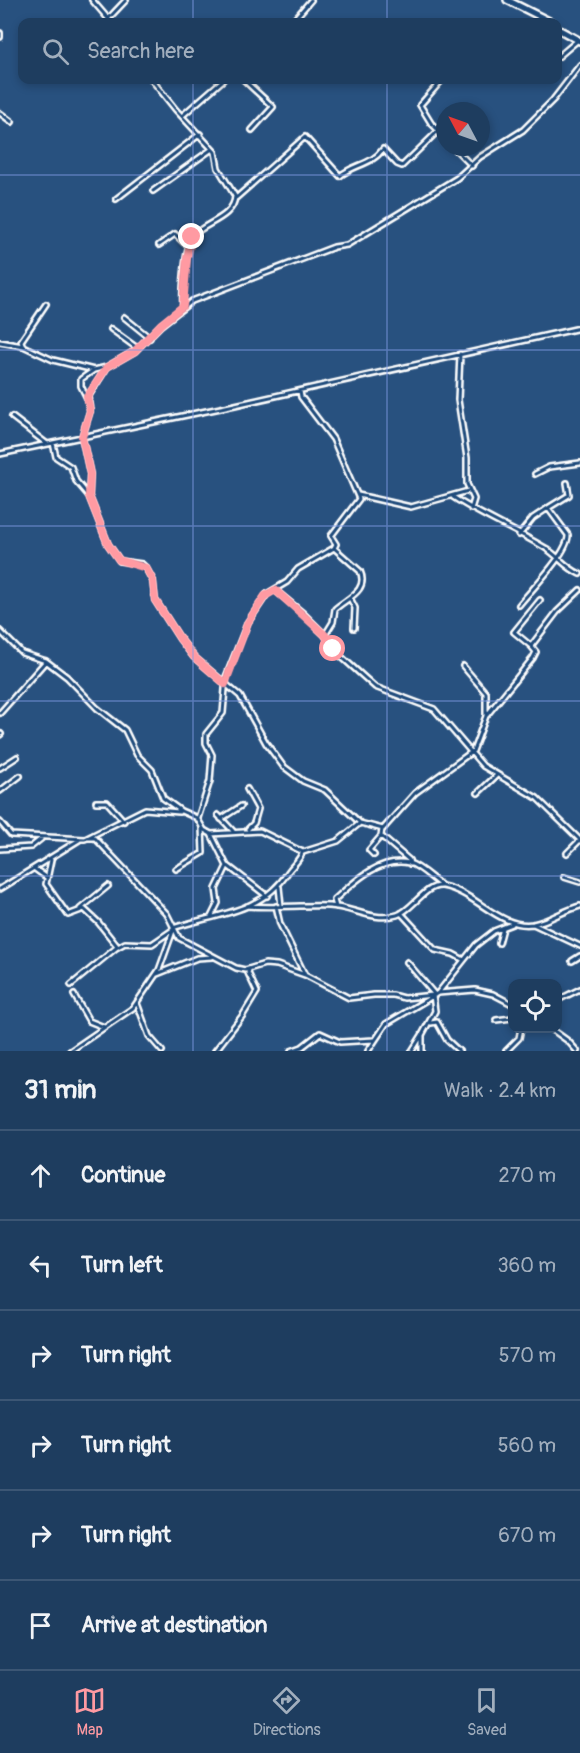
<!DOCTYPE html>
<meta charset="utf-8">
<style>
:root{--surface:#1e3d5f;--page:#264465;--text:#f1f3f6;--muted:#a1aebd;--line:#3c5674;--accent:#ff9aa2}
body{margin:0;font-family:Pangolin,sans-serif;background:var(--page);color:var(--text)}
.controls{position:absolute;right:18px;bottom:18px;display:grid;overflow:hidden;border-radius:12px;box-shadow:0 3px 9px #0003}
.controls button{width:54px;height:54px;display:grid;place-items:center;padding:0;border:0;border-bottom:2px solid var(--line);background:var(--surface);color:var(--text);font:30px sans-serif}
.compass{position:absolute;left:436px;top:102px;width:54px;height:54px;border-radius:50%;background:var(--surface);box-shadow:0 3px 9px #0003;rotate:311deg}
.stop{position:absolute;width:18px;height:18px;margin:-14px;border:4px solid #ff9aa2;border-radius:50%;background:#fff}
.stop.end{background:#ff9aa2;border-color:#fff;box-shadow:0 2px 6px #0008}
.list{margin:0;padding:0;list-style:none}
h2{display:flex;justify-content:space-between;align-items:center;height:78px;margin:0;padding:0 24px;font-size:26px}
h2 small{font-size:20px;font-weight:400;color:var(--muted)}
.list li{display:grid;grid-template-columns:39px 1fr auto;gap:18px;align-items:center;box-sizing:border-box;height:90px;padding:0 24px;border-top:2px solid var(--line)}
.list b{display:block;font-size:22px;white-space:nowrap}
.list em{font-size:20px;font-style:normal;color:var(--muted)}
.icon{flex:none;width:33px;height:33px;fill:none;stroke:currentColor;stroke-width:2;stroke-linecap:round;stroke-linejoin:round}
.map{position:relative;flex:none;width:580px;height:1051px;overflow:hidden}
.search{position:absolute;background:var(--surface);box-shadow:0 3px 9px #0003;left:18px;right:18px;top:18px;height:66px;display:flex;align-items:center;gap:15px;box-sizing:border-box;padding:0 21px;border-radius:12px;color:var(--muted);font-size:22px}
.sheet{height:618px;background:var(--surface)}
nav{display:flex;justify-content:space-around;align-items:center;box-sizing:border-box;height:84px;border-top:2px solid var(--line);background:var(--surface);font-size:16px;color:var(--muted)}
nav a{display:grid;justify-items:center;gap:3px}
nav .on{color:var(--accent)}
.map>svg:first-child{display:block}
</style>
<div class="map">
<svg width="580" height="1051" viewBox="0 0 580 1051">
<rect width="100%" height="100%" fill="#28517f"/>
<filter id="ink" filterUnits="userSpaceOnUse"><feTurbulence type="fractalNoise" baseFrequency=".0167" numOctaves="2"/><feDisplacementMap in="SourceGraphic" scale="12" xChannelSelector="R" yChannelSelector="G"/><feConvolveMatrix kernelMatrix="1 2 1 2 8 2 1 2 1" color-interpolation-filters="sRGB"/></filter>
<g filter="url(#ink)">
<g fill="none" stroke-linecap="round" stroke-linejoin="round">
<g stroke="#fff" stroke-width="8">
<path id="minor" d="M 92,0 L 111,22
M 108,19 L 126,0
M 292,22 L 311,0
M 0,33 L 0,37
M 558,57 L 578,40
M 152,80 L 176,110 L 215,152 L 218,168 L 235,196 C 234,219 202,223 192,237 C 185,247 182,294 183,306
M 244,80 L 273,107 L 252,130
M 442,80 L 420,105 L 431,123 L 445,137
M 0,113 L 12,122
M 183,115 L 223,80
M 453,147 L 472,166
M 153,191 L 212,149
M 236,198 L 305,137 L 340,176 C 354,164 372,165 383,149 L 397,164 L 402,166 L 438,131
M 116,199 L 200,134
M 159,245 L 175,234 L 184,243 L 190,243
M 124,317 L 150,338
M 111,329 L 137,348
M 0,342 L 23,346 L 53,360 L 94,370
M 22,344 L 21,341 L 46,304
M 460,354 L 458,400 L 467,458 L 467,484 L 474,499 L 471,509
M 107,367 L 88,397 L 90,411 L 82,437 L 90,474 L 89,496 L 108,544 L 120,561 L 142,564 L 146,568 L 153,581 L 155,600 L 180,639 L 194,657 L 240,696 L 266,743 L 283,766 L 303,781 L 325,790 L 360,823
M 88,400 L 81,386 L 81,379 L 94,370 L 107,367 L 135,351 L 161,325 L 192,301 L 334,247 L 347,245 L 457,178 L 480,157 L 523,130 L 553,100 L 580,65
M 12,417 L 47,444
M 53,443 L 56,457 L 71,467 L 76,481 L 88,495
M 0,454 L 235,405 L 580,328
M 535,474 L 549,467 L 580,463
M 358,495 L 411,507 L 468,491
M 453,497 C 483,517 516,530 547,549 C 559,557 566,568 580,574
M 519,535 L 533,518 L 548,508
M 275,590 L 303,613 L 325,635 L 335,651 L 375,687 L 434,709 L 483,766 L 537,798 L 580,840
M 350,598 L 355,608 L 354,628
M 519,605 C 531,590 569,552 568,535 L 548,508 L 569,495 L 567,483
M 0,631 L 22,653 L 46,661 L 67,677 L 97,708 L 125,730 L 137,755 L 152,770 L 163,798 L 181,811 L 197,818 L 204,830 L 211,834 L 260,831 L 303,852 L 338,841 L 360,823 L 383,829 L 415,793 L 473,751 L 486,716 L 486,693 L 463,666
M 325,635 L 333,622 L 335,609 C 347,598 369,591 360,571 L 334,548
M 531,646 L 514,632 L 540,600
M 0,713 L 46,661
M 487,715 L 533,658 L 536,652 L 531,646 L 557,612 L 580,590
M 0,735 L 1,734
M 0,768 L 17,757
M 247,789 L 258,809 L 254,823 L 248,829
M 0,791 L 20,776
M 478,793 L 497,775
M 96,802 L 107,802 L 124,821
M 218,815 L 233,831
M 198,818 L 210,781 L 212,755 L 206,743 L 206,734 L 223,713 L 226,677 L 248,622 L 267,594 L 287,582 L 298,569 L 334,548 L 336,544 L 331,536 L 359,499 L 333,439 L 301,397 L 300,391
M 221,819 L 241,806
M 0,822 L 11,835 L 85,839 L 145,809 L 179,812
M 382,829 L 381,836 L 409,860 L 410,864
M 211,834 L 227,866 L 216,889 L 218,903 L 211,917
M 88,838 L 95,838 L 167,914 L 179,938 L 236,968 L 245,970 L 265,964 L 277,965 L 305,975 L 349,998 L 374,995 L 393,995 L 404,998 L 433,995 L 435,1011 L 422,1035 L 422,1051
M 0,849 L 31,847 L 41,839
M 567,853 L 580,840
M 374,855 L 369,850 L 381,836
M 51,860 L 46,884 L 68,915 L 84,909 L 98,922 L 118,947
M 228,866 L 267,896
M 35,869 L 46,877
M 176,869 L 203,853 L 202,827
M 564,877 L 580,882
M 279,887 L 281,906
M 0,889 L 79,840
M 247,906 C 275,908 302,905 329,906 C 352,907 373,922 397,915 C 412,911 425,884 442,886 C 476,892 499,929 533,924 C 550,921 564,910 580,906
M 276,906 L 280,924 L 305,975
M 336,907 L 334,900 C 354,882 379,857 409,863 C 420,866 432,879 441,885
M 80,909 L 108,886
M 401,913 L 435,950 L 453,954 L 464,960
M 533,924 L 580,946
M 173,928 C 215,914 263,913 288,872 C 293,865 299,861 302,853
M 499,943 L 503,928
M 572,961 L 580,956
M 407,962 L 435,995
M 157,974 L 197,958 L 212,957
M 71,985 L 116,948 L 125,943 L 152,944 L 174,929
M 438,993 L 476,945 L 494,931 L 512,924
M 74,995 L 89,1021 L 104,1027
M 558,1000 L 580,989
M 137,1003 L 149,1036 L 162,1051
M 496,1020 L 512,1018
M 431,1023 L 437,1022 L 447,1040 L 459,1051
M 550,1028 L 568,1041 L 577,1051
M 70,1051 L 133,1008 L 159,970 L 173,931
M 215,1051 L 243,1015 L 257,992 L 248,973 L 249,970
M 291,1051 L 302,1047 L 320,1033 L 340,1042 L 374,1040
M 368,1051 L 386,1024 L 438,993 L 475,990 L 493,994 L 512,1004
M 412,1051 L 422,1035
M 506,1051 L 519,1038 L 521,1028"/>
</g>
<g stroke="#fff" stroke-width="10">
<path id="highway" d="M 507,0 L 551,22
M 558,29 L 580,41"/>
</g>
<use href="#minor" stroke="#1f4a7a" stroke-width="3"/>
<use href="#highway" stroke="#1f4a7a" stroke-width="5"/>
</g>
</g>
<g fill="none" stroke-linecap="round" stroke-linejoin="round" filter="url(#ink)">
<path stroke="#ff9aa2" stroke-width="8" d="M 192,237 L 187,258 L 183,306 L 161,324 L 135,351 L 107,367 L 87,397 L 90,411 L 82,437 L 90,474 L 89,496 L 108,544 L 119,560 L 146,568 L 153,581 L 155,600 L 180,639 L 194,657 L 225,684 L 248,622 L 265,596 L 275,590 L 325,635 L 333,649"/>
</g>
<path fill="none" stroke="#839eea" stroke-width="1.5" stroke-opacity="0.55" d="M 193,0 L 193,22M 387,0 L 387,22M 193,80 L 193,1051M 387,80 L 387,1051M 0,175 L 580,175M 0,350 L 580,350M 0,526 L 580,526M 0,701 L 580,701M 0,876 L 580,876"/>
</svg>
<div class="controls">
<button><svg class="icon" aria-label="locate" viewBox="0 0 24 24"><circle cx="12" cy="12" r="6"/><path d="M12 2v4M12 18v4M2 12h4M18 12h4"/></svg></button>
</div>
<svg class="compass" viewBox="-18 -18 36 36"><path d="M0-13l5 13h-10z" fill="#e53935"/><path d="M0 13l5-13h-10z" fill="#a1aebd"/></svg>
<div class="stop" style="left:333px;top:649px"></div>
<div class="stop end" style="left:192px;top:237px"></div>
<div class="search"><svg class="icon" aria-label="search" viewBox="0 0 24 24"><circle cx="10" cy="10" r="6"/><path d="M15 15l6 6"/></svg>Search here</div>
</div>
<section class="sheet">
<h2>31 min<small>Walk · 2.4 km</small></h2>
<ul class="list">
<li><svg class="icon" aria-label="ahead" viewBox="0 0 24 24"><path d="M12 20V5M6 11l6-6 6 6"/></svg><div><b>Continue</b></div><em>270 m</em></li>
<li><svg class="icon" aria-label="left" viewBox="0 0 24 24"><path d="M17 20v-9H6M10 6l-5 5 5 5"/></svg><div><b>Turn left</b></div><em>360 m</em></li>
<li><svg class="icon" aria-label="right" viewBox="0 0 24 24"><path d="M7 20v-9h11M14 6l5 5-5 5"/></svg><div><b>Turn right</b></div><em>570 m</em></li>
<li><svg class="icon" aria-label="right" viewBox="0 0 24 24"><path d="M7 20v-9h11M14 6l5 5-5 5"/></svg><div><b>Turn right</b></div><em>560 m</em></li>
<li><svg class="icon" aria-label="right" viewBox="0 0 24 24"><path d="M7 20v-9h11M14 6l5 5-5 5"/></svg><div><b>Turn right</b></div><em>670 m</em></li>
<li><svg class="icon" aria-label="arrive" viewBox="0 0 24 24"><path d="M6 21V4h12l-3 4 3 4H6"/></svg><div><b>Arrive at destination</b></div></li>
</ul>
</section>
<nav>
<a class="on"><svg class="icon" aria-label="map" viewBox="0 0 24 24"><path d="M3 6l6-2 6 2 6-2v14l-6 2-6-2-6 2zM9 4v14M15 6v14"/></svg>Map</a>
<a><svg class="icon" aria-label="directions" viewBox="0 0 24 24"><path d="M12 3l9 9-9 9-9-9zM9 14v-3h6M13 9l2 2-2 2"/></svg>Directions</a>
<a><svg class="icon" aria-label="saved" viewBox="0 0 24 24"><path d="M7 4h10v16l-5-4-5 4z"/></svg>Saved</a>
</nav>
